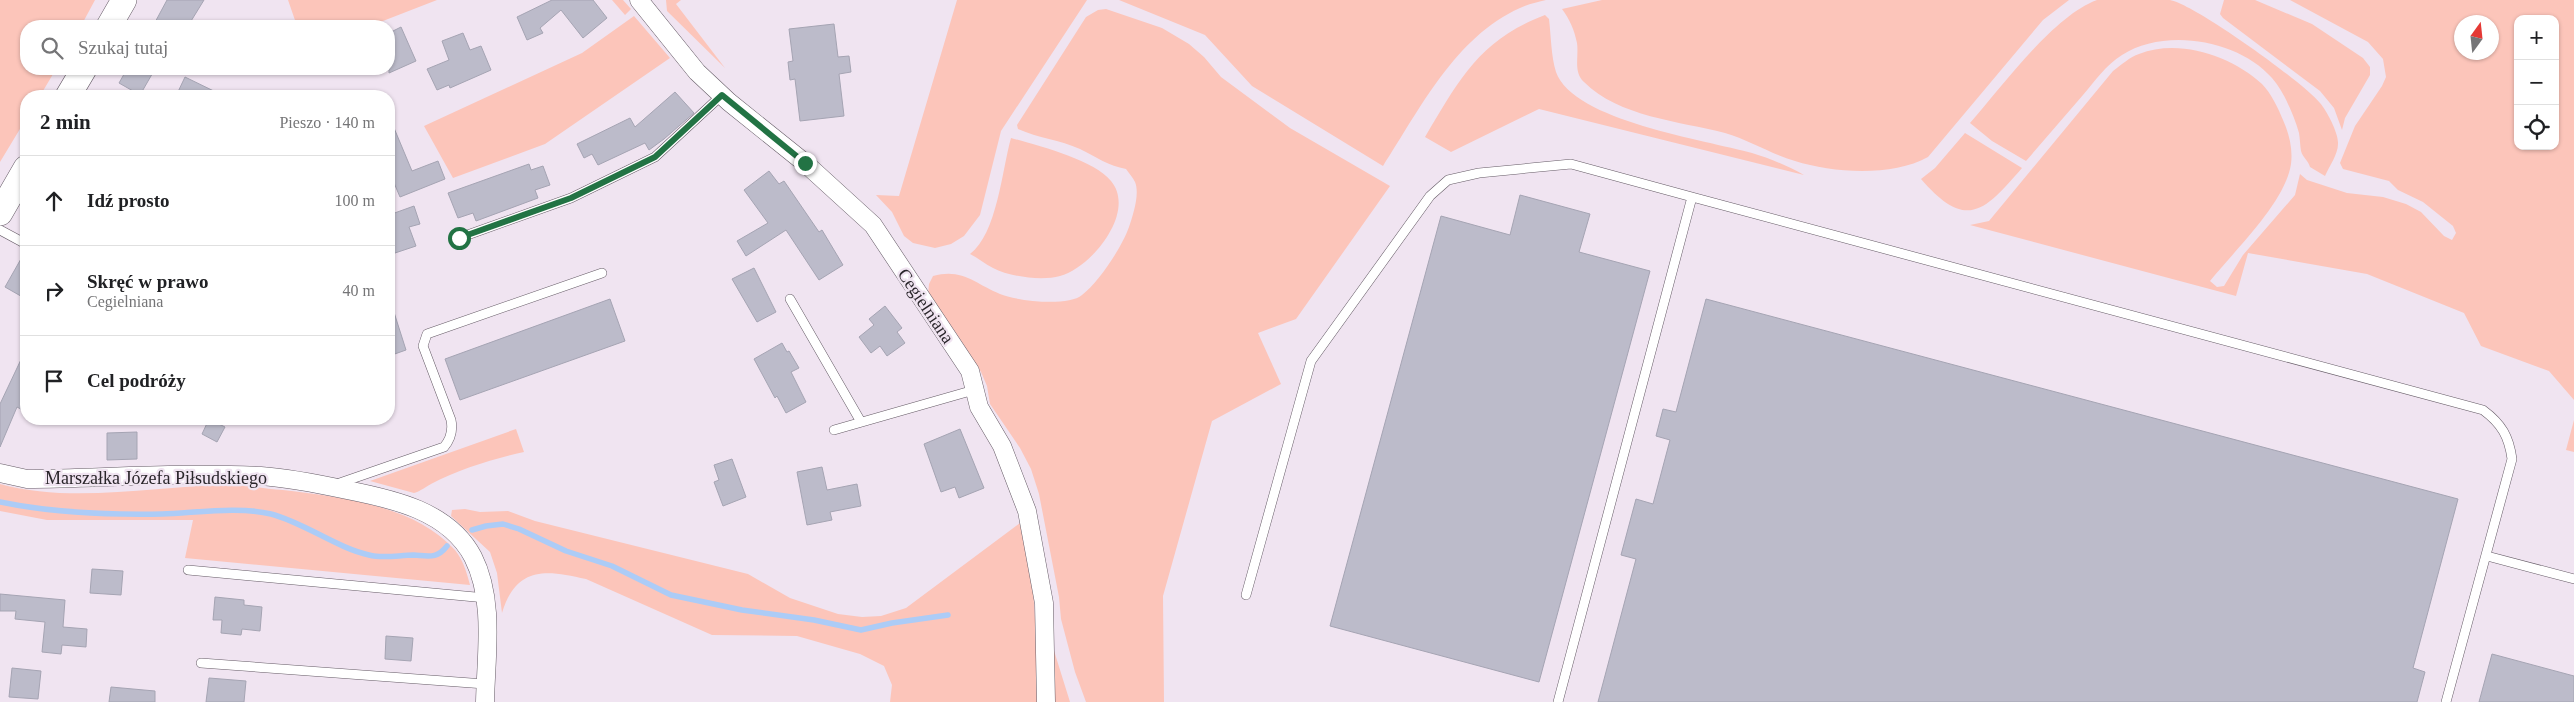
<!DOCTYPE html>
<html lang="pl">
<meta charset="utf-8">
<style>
:root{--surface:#fff;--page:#f2f2f2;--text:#202124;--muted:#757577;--line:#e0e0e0}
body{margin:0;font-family:"Times New Roman",serif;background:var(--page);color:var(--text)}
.controls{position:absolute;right:15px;top:15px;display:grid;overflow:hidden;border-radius:10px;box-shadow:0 1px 4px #0004}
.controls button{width:45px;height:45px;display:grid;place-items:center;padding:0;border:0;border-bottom:1px solid var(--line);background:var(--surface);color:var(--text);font:25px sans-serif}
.compass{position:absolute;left:2454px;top:15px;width:45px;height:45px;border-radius:50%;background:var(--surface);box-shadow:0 1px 4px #0004;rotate:15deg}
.stop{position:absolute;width:15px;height:15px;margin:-11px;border:4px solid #227344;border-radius:50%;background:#fff}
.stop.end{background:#227344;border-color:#fff;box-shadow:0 1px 5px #0008}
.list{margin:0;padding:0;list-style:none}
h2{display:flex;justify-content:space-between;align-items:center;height:65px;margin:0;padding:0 20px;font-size:21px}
h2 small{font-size:16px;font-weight:400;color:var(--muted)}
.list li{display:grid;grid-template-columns:32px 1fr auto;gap:15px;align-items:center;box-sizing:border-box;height:90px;padding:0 20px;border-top:1px solid var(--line)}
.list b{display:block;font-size:19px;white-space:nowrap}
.list p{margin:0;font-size:16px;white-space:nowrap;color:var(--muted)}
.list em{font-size:16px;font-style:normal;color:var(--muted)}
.icon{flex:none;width:28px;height:28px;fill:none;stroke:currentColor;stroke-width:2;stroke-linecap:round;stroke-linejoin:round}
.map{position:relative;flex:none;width:2574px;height:702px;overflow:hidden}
.search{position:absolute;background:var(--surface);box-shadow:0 1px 4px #0004;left:20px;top:20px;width:375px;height:55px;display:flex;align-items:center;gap:12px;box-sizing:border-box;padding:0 18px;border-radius:20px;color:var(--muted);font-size:19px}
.panel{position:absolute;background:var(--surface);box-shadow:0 1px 4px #0004;left:20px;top:90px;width:375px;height:335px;border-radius:20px}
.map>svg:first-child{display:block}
</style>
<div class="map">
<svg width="2574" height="702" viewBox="0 0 2574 702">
<rect width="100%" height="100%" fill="#f0e4f1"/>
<path fill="#fcc5ba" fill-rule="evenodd" d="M 0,0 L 95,0 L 81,26 L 26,26 L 26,69 L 56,69 L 40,96 L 26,96 L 26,119 L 0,162 Z
M 288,0 L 437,0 L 370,26 L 297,26 Z
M 612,0 L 623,0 L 631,9 L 625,15 Z
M 666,0 L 681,0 L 676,4 L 725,68 L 667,11 Z
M 957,0 L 1087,0 L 1001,131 L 980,215 L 964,236 L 951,244 L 935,248 L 913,243 L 904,236 L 892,212 L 876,195 L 899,196 Z
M 1119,0 L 1546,0 C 1538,2 1528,4 1520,8 C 1455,37 1420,109 1383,166 L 1252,86 L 1205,35 Z
M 1602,0 L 2069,0 L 2043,20 L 1928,157 C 1892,177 1833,173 1795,161 C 1771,154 1749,140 1725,133 C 1679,121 1619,117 1584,82 C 1573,72 1579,57 1577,43 C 1574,29 1570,20 1562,9 Z
M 2097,0 C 2120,0 2147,0 2170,0 C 2194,4 2303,82 2320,103 C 2327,111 2339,134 2338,144 C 2338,154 2329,167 2325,176 L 2310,167 C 2308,160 2303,158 2301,151 C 2300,145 2300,139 2299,133 C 2294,115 2284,92 2272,78 C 2239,40 2165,27 2122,55 C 2106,65 2095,81 2083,95 C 2064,117 2045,139 2026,161 L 1992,141 L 1970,123 C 2002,87 2053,16 2097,0 Z
M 2224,0 L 2255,0 L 2312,24 L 2363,58 L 2370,67 L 2370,75 L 2345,118 L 2342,130 L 2334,108 L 2320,91 L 2223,18 L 2220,14 Z
M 2290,0 L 2574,0 L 2574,400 L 2549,371 L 2481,346 L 2464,313 L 2367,274 L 2248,253 L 2236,296 L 1970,225 L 1989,221 L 2113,71 C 2121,65 2130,57 2139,54 C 2179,38 2232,56 2262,84 C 2271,93 2278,108 2283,120 C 2289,133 2293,149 2291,164 C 2285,203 2235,250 2210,281 L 2217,287 L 2224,286 L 2243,255 L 2295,195 L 2300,174 L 2307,180 L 2347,193 L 2383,197 L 2406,204 L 2421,212 L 2444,236 L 2452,240 L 2456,233 L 2453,226 L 2423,202 L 2398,190 L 2389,181 L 2343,169 L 2340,163 L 2342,158 L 2355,126 L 2382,86 L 2386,77 L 2383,59 L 2368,42 ZM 2518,19 L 2555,19 L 2555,146 L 2518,146 ZM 2462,22 L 2492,22 L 2492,52 L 2462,52 Z
M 1106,9 L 1162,28 L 1189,44 L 1204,57 L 1221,77 L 1290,128 L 1390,186 L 1296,319 L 1258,333 L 1281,384 L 1212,421 L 1163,596 L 1164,702 L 1086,702 L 1075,672 L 1061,619 L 1059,597 L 1039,494 L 1031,469 L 1020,448 L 990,404 L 987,386 L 981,372 L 956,333 L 928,295 L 929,284 L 933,276 C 963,268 975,284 1000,294 C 1017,301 1068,307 1082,295 C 1099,282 1122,247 1129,227 C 1133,215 1140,194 1135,182 C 1133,178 1129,173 1126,169 C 1109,166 1096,157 1080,149 C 1060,140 1038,138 1018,129 L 1017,125 L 1086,17 L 1098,10 Z
M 1545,15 L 1549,19 C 1551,35 1551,56 1556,72 C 1573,121 1706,140 1752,153 C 1769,158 1788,166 1804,175 L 1539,109 L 1451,152 L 1425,137 C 1459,80 1479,40 1545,15 Z
M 634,16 L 670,58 L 545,144 L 453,178 L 424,126 L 582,53 Z
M 1965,133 L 2022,168 C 1984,212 1966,231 1921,179 L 1935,168 Z
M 1011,138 C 1037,145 1094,160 1111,181 C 1137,212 1091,268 1060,276 C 1042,281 1010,277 993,268 C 985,264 978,258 970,254 C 997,234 1002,170 1011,138 Z
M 2574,420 L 2574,452 L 2566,450 Z
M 516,429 L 524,452 C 493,459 460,469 431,484 C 425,487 421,491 414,493 L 370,481 Z
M 0,484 C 77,505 160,484 238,485 C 253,486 268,489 283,490 C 341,497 414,505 455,550 C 463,560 467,573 470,585 L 185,558 L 193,520 L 47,520 L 0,511 Z
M 465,509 L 480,512 L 508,511 L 535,521 L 748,574 L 790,598 L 838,614 L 862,617 L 881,616 L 906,608 L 1020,523 L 1033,587 L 1040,702 L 890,702 L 892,685 L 884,666 L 860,654 L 797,636 L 712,635 L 586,579 C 544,569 516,567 502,613 L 497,573 L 490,552 L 451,516 L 452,510 Z
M 1051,641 L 1070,702 L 1055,702 Z"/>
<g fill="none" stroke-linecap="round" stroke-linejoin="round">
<path stroke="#acccf7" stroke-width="5.5" d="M 0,502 C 53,513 107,515 162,514 C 195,513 239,506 271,514 C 305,523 337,548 369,555 C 384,559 399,555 414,555 C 429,556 437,559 447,546
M 472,530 L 486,526 L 503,524 L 519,529 L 566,551 L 612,566 L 671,595 L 742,610 L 814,620 L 861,630 L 892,623 L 948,615"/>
</g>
<path fill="#bcbbca" stroke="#a5a4b3" d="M 167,0 L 204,0 L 188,26 L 153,26 Z
M 552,0 L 593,0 L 607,18 L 583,38 L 561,10 L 540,28 L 543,33 L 527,40 L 517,17 Z
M 834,24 L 838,57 L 849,56 L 851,72 L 839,74 L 844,116 L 800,121 L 795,79 L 790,80 L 788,62 L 793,61 L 789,29 Z
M 401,27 L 416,61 L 389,73 L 389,33 Z
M 463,33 L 470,50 L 481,46 L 491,70 L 450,88 L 449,85 L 437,90 L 427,69 L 449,60 L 442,41 Z
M 127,69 L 155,69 L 140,95 L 119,83 Z
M 185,77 L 224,96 L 176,96 Z
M 675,92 L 694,113 L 664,139 L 649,150 L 645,143 L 598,165 L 592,154 L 584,158 L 577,144 L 630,118 L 635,127 Z
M 389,116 L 412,171 L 438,161 L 445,179 L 400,197 L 389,171 Z
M 529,164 L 531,170 L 543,166 L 550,185 L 535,190 L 538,198 L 476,221 L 473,213 L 458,218 L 448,193 Z
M 769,171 L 779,184 L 784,181 L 819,232 L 822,230 L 843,265 L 819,280 L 786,230 L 746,256 L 737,241 L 768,223 L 744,190 Z
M 1520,195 L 1590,214 L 1579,252 L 1650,271 L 1539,682 L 1330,626 L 1441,216 L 1510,235 Z
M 414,206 L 420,224 L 409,227 L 416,246 L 389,255 L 389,215 Z
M 26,250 L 26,299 L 5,287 Z
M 754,268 L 776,312 L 757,322 L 732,279 Z
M 610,299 L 625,341 L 460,400 L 445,359 Z
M 1706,299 L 2458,499 L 2413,668 L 2425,672 L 2417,702 L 1598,702 L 1636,559 L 1621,555 L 1636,499 L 1653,504 L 1670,440 L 1656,436 L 1663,409 L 1676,412 Z
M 389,306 L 392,306 L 406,350 L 389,356 Z
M 885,306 L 902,328 L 897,332 L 905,343 L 887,356 L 880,346 L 871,353 L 859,337 L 874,325 L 869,319 Z
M 782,343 L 787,352 L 789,351 L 799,368 L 791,372 L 806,402 L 786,413 L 777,396 L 775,398 L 754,359 Z
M 26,349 L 26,412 L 17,407 L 0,447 L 0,404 Z
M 209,419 L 225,427 L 217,442 L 202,434 Z
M 960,429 L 984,488 L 959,498 L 955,487 L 941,492 L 924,444 Z
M 137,432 L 137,459 L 107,460 L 107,433 Z
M 732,459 L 746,497 L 723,506 L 714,482 L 719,480 L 714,465 Z
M 822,467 L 827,490 L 857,484 L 861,506 L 830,512 L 832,520 L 807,525 L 797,472 Z
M 92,569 L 123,571 L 121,595 L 90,593 Z
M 0,594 L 65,600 L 63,627 L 87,629 L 86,647 L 62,645 L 61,654 L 42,652 L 45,622 L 15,619 L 16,611 L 0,611 Z
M 215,597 L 244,600 L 244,605 L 262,607 L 260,631 L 242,629 L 241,635 L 221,633 L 222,620 L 213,620 Z
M 386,636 L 413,638 L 411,661 L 385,659 Z
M 2492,654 L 2574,676 L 2574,702 L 2479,702 Z
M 12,668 L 41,671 L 38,699 L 9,697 Z
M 209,678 L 246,681 L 244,702 L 206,702 Z
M 111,687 L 155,691 L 155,702 L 109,702 Z"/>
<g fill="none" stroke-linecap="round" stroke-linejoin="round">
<g stroke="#655b66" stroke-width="10">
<path id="lane" d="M 0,230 L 26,244
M 459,238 L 571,198 L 655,157 L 722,95
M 790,299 L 861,422
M 834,430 L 974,390
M 334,485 L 444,447 C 450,440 453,430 451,420 L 423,346 L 427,334 L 602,273
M 2487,556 L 2574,579
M 188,570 L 486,598
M 1246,595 L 1311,361 L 1430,196 L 1448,180 L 1479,173 L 1571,164 L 1692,197
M 201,663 L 485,684
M 1558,702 L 1692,197 L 2483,410 C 2502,424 2509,437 2512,459 L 2446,702"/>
</g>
<g stroke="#655b66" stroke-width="19">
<path id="street" d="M 639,0 L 697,72 L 729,102 L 805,163 L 873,225 L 970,371 L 979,407 L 1002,446 L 1027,511 L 1044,603 L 1046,702
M 0,473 L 27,479 C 105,478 183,472 261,476 C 290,478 319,484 347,490 C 393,499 449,511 473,557 C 495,600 486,655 485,702"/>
</g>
<g stroke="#655b66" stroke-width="26">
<path id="secondary" d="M 109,26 L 124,0
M 68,96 L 84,69
M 0,213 L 26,168"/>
</g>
<use href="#lane" stroke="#fff" stroke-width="9"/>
<use href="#street" stroke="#fff" stroke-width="18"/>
<use href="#secondary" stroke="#fff" stroke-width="25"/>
</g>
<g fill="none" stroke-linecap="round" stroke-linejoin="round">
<path stroke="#227344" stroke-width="6" d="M 459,238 L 571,198 L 655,157 L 722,95 L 805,163"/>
</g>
<g text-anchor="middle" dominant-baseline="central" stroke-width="4.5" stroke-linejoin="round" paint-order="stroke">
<g font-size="18" fill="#2a262b" stroke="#f0e4f1">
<text transform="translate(926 306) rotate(56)">Cegielniana</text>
<text x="156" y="478">Marszałka Józefa Piłsudskiego</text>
</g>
</g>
</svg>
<div class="controls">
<button>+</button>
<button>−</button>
<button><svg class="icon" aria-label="locate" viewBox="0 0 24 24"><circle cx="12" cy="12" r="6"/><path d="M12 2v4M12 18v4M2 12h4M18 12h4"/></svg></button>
</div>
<svg class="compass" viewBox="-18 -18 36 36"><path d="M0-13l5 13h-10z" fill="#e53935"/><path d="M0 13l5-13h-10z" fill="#757577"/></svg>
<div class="stop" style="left:459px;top:238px"></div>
<div class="stop end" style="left:805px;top:163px"></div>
<div class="search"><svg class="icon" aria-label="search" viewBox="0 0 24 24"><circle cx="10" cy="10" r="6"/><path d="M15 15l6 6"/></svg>Szukaj tutaj</div>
<section class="panel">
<h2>2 min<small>Pieszo · 140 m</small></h2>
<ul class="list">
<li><svg class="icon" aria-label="ahead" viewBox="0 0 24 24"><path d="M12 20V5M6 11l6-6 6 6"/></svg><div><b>Idź prosto</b></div><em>100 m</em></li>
<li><svg class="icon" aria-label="right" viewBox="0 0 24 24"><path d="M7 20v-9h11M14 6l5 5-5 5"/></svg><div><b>Skręć w prawo</b><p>Cegielniana</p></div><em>40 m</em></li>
<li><svg class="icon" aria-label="arrive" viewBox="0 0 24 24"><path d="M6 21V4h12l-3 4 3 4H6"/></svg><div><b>Cel podróży</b></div></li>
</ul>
</section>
</div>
